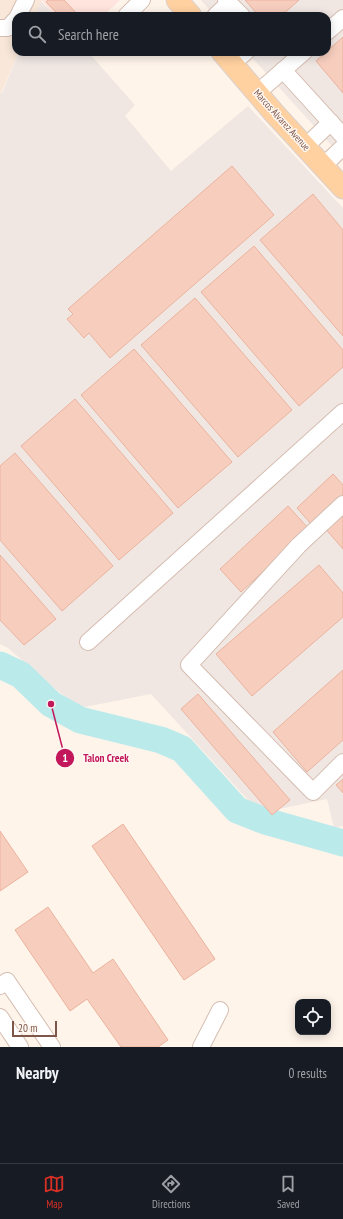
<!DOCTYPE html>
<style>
:root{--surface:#171b24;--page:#242831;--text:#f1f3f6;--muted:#9ea1a6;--line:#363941;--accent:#d93025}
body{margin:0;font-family:"PT Sans Narrow",sans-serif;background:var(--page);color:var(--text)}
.controls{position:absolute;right:12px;bottom:12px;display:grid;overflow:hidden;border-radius:8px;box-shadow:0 2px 10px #0003}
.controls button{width:36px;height:36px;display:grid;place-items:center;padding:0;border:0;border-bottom:1px solid var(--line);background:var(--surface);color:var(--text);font:20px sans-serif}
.scale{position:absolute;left:12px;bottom:10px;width:45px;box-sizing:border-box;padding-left:4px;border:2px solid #7d5649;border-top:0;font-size:11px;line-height:14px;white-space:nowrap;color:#7d5649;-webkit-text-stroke:3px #fff8f2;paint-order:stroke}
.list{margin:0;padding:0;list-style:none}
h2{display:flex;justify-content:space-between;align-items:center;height:52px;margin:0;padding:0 16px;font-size:17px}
h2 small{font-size:13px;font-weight:400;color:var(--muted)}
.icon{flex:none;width:22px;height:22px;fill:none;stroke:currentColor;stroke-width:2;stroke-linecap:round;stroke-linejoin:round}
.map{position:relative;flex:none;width:343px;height:1047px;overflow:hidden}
.search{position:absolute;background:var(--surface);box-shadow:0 2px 10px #0003;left:12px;right:12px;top:12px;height:44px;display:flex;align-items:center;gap:10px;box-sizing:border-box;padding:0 14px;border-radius:12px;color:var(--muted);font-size:15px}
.sheet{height:116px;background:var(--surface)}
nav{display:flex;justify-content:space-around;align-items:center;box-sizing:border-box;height:56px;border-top:1px solid var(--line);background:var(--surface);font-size:11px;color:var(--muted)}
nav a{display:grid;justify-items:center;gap:2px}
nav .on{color:var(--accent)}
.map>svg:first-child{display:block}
</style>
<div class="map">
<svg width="343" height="1047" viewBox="0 0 343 1047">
<rect width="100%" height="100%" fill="#fef4ea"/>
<path fill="#f9e8da" d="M 0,0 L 42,0 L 35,16 L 16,16 L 16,52 L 19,52 L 1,93 L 0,93 Z"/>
<path fill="#ffe3dd" d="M 42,0 L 120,0 L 103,16 L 55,16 Z"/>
<path fill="#f0e7e3" d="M 201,0 L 343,0 L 343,158 L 247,52 L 327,52 L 327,16 L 215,16 Z
M 41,1 L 55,16 L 35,16 Z
M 19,52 L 88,52 L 135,105 L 125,116 L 171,171 L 248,106 L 343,208 L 343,826 L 334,828 L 327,799 L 260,813 L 151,694 L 80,708 L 53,687 L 8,648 L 0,644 L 0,93 L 2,93 Z"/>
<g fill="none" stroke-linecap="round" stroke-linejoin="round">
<path stroke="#bbeaeb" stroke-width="27" d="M 0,665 L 21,675 L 51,704 L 80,720 L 161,740 L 182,749 L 237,810 L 265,821 L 343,843"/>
</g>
<path fill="#f7cebe" stroke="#ebb29d" d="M 48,0 L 64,0 L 79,16 L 60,16 L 46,2 Z
M 245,0 L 299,0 L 281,16 L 259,16 Z
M 343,37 L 343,93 L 316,61 Z
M 232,166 L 274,215 L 110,358 L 89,333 L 84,338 L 67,319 L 73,314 L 68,309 Z
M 313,194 L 343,230 L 343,336 L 260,240 Z
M 254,246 L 343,350 L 343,367 L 299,406 L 201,292 Z
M 195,298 L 292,410 L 238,457 L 141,345 Z
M 134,349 L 232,462 L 178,508 L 81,395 Z
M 75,399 L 173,513 L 119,560 L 21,446 Z
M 15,453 L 113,566 L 62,611 L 0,540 L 0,466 Z
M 333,474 L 343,485 L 343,497 L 312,525 L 297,508 Z
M 288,506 L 309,529 L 241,592 L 220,569 Z
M 343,508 L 343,549 L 323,526 Z
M 0,555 L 56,619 L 24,645 L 0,620 Z
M 319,565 L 343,593 L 343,617 L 252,696 L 216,654 Z
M 343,670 L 343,740 L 307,772 L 273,732 Z
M 198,694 L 290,800 L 272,815 L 181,709 Z
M 343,779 L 343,793 L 336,785 Z
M 123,824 L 215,959 L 184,980 L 92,846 Z
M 0,831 L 28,872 L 0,891 Z
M 48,907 L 93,973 L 113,959 L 168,1040 L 158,1047 L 121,1047 L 87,999 L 70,1011 L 15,930 Z"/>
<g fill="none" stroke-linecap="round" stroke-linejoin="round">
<g stroke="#d5bcb0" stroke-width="18">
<path id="minor" d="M 226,0 L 242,16
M 18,16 L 26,0
M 126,16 L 142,0
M 215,16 L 229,3
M 0,28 L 8,28 L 16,19
M 327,32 L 343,18
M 232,64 L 246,52
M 283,70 L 343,136
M 257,93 L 304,52
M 305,147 L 331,122
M 323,166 L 343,147
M 343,504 L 299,545 L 189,665 L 313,792 L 343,762
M 88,642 L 343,412
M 0,986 L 7,981 L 52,1047
M 0,1017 L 20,1047
M 201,1047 L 220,1010"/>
</g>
<g stroke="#dbd0cc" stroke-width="23">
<path id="major" d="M 177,0 L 191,16
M 222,52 L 274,113 L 343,188"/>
</g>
<use href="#minor" stroke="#fff" stroke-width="16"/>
<use href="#major" stroke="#ffd1a0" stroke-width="21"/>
</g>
<g text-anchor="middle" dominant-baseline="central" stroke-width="3" stroke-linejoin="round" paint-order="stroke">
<g font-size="10" fill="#7d5649" stroke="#fff8f2">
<text transform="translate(282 120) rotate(48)">Marcos Alvarez Avenue</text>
</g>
</g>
<path fill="none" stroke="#c2185b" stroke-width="1.5" d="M51 704L65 758"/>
<g fill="#c2185b" stroke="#fff8f2" stroke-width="1.5">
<circle cx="51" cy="704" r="4"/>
<circle cx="65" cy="758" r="10"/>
</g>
<g font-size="12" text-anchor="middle" font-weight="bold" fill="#fff">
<text x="65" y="762">1</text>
</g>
<g font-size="11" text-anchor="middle" font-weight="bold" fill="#c2185b" stroke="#fff8f2" stroke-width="3" stroke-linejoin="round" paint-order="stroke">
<text x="106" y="762">Talon Creek</text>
</g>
</svg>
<div class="controls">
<button><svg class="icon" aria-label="locate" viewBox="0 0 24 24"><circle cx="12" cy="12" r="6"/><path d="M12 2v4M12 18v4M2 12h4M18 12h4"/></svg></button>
</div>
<div class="scale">20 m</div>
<div class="search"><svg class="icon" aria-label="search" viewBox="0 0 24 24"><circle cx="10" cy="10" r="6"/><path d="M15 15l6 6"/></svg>Search here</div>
</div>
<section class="sheet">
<h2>Nearby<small>0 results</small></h2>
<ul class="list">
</ul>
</section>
<nav>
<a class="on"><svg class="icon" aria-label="map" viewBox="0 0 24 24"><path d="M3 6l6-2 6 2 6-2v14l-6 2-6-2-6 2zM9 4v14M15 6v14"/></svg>Map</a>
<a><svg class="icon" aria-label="directions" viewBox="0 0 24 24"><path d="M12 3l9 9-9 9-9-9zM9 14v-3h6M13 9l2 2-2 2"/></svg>Directions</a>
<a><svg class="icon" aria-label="saved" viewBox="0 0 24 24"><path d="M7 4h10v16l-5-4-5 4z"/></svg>Saved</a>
</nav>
